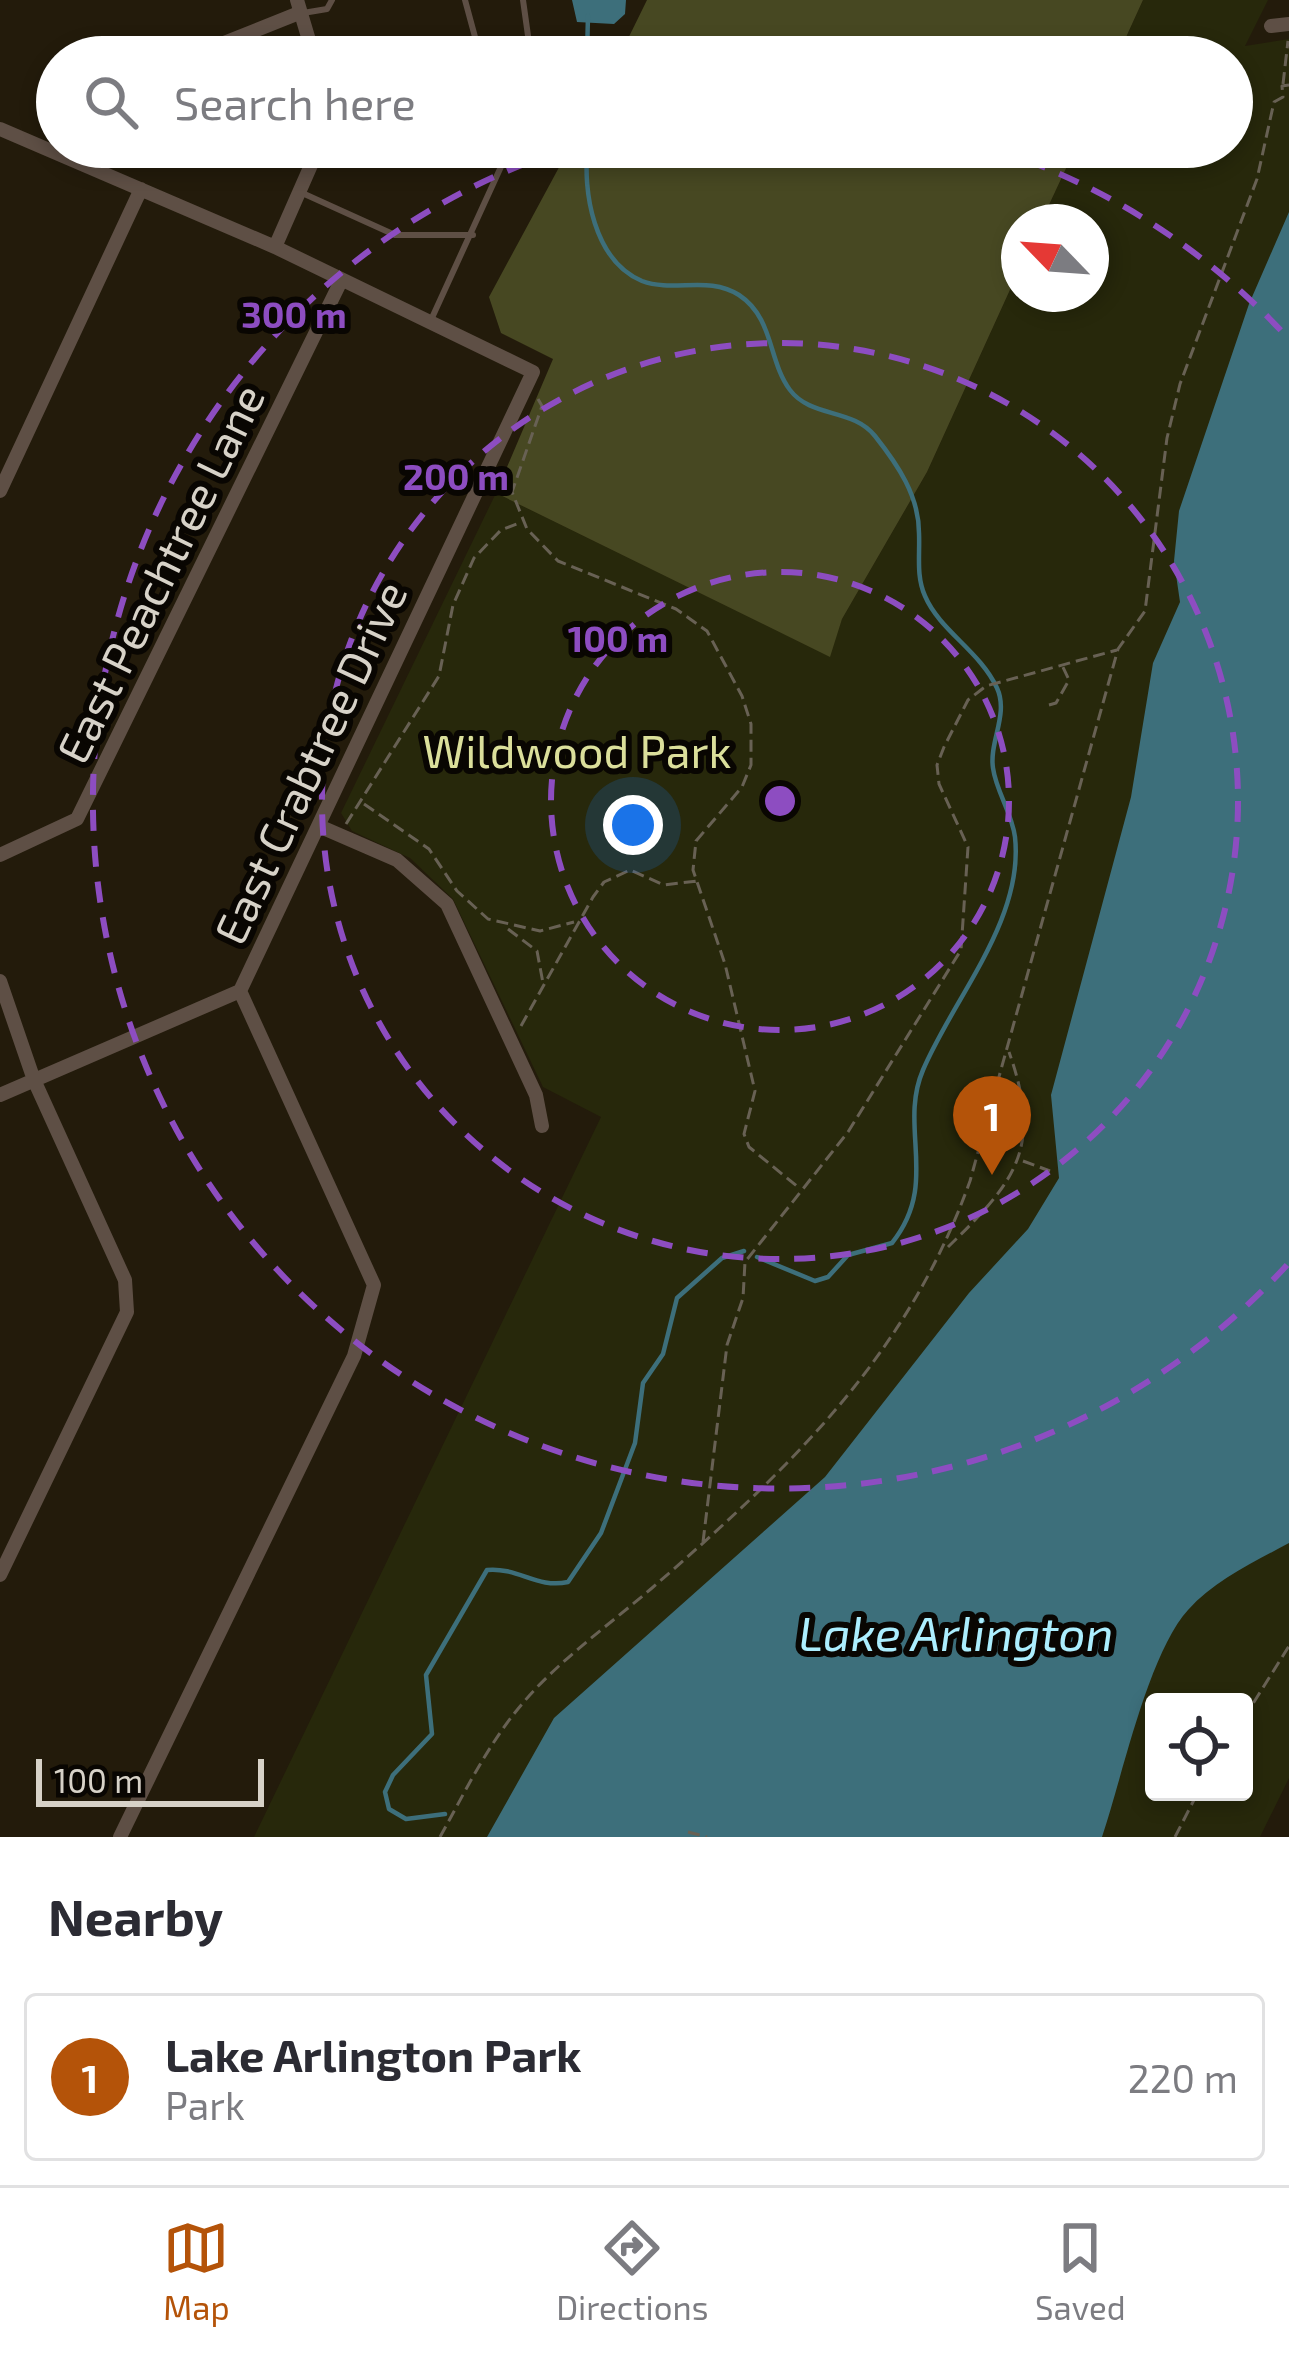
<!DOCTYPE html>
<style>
:root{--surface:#fff;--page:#f2f2f3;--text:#2b2b33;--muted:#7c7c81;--line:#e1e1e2;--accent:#b45309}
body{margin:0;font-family:"Exo 2",sans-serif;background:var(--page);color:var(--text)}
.controls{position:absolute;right:36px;bottom:36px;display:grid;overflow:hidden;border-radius:12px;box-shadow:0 6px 18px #0003}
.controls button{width:108px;height:108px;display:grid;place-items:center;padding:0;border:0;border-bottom:3px solid var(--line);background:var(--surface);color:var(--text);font:60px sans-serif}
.compass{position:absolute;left:1001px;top:204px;width:108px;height:108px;border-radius:50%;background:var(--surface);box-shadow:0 6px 18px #0003;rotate:295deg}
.scale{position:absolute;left:36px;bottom:30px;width:228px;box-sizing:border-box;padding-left:12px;border:6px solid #d7d2c8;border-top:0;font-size:33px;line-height:42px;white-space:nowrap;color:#d7d2c8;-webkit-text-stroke:9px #090602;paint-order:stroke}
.you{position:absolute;left:633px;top:825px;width:42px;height:42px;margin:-30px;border:9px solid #fff;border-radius:50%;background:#1a73e8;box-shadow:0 0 0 18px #1a73e833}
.badge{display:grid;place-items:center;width:78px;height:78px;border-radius:50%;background:var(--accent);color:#fff;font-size:39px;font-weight:700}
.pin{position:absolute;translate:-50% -99px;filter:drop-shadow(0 3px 6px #0008)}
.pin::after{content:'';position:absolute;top:63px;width:42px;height:36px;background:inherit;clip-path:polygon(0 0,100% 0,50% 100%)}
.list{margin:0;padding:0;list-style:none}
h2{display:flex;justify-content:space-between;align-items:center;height:156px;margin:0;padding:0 48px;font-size:51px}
h2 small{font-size:39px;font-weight:400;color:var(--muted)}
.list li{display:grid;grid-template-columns:78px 1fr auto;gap:36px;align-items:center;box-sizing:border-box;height:168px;margin:0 24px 24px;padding:0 24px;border:3px solid var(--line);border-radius:12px}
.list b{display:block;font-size:45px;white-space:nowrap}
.list p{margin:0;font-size:39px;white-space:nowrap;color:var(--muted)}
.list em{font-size:39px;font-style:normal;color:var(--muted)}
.icon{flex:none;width:66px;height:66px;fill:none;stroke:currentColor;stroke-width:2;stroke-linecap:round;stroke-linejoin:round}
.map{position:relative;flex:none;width:1289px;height:1837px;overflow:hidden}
.search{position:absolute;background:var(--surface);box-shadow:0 6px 18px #0003;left:36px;right:36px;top:36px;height:132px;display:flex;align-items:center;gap:30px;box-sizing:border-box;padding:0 42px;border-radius:66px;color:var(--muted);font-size:45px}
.sheet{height:348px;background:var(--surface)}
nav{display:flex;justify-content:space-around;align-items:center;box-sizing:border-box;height:168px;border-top:3px solid var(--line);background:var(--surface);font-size:33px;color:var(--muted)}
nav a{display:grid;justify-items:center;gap:6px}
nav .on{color:var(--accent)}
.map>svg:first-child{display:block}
</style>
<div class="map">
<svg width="1289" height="1837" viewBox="0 0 1289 1837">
<rect width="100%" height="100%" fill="#231b0b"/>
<path fill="#27280b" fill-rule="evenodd" d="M 1143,0 L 1268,0 L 1245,46 L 1289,39 L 1289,1778 L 1260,1837 L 254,1837 L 601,1117 L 543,1087 L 453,899 L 410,858 L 352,831 L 341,813 L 496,493 L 829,656 L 842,619 L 927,472 L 1019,270 L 1019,294 L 1091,294 L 1091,222 L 1041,222 L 1076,147 L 1232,147 L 1232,57 L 1117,57 ZM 1154,1702 L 1244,1702 L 1244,1792 L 1154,1792 Z"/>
<path fill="#474822" d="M 647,0 L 1143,0 L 1117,57 L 619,57 Z
M 570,147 L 1076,147 L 1041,222 L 1019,222 L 1019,270 L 927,472 L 842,619 L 830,657 L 496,493 L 553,359 L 501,333 L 489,297 Z"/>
<path fill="#3d6f7b" d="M 572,0 L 626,0 L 625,14 L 614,24 L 577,22 Z
M 1289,212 L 1289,1543 C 1254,1562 1215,1580 1188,1610 C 1148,1654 1122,1778 1102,1837 L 487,1837 L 554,1718 L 825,1477 L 969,1293 L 1028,1229 L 1059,1178 L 1051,1095 L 1131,797 L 1153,663 L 1180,602 L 1174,561 L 1179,511 L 1249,304 Z"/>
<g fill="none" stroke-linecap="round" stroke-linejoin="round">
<path stroke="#3d6f7b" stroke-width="4.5" d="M 587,57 L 588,15
M 588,147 C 582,191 594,261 642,281 C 674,293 708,275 739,295 C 774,318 768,361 790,390 C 811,418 853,408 875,436 C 898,465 919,496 919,533 C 920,555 916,576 925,596 C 940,631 980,651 997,688 C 1009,714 989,742 993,768 C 996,791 1012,813 1015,837 C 1024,920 954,997 923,1070 C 898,1128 940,1183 892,1243 L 848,1255 L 828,1277 L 815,1281 L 757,1257
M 445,1814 L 406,1819 L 389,1809 L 385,1792 L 393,1775 L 432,1734 L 426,1675 L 487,1570 C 518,1567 537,1589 568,1582 L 601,1533 L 635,1443 L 643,1383 L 663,1354 L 677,1298 L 722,1258 L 744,1251"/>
<path stroke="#686154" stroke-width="3" stroke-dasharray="12 6" stroke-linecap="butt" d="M 1283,84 L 1288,41
M 538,399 L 542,406 L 512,492 L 527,529 L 558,561 L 676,609 L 707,631 L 742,696 L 751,724 L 751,765 L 742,787 L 696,841 L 693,870 L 725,964 L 755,1091 L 744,1134 L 749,1147 L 798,1187
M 1049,705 L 1056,703 L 1069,680 L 1062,665
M 364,804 L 429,849 L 457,891 L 488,919 L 540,931 L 574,922
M 346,824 L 439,676 L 453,605 L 474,558 L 501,530 L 522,522
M 508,929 L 537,951 L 543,983
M 521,1026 L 593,897 L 604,882 L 630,870 L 664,885 L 697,881
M 1023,1161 L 1050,1171
M 948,1247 C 1016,1181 1043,1148 1009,1052
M 703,1542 L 727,1345 L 743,1298 L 745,1262 L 848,1132 L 961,950 L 968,847 L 939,784 L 937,765 L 944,747 L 968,700 L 986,686 L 1117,650
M 1244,1718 L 1289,1646
M 688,1832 L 707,1837
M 440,1837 C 465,1792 488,1744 522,1704 C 558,1661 609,1625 652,1588 C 789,1469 907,1357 970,1181 L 1118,649 L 1145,611 L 1167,438 L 1180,384 L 1257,179 L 1274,102 L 1283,97 L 1282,86 L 1289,85
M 1175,1837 L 1198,1792"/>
<path stroke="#5e4f45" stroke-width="6" d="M 465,0 L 478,48 L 530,50
M 523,0 L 531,57
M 303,13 L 327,9 L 332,0
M 300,192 L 395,235 L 473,235
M 431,320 L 510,147"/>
<path stroke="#5e4f45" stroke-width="14" d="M 297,0 L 314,57
M 1271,26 L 1289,24
M 211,57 L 224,43 L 299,13
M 0,129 L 275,247 L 533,372 L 240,991 L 374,1285 L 354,1356 L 120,1837
M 275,247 L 319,147
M 0,491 L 141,189
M 321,827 L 397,860 L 447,904 L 536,1095 L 542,1126
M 0,855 L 77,819 L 341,281
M 0,981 L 34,1080 L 125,1280 L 127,1312 L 0,1575
M 0,1095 L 240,991"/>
</g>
<g fill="none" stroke="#8d4dc1" stroke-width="6" stroke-dasharray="21 15">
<circle cx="780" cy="801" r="229"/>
<circle cx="780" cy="801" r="458"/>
<path d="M1287 1265A687 687 0 1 1 568 148M992 148A687 687 0 0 1 1287 337"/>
</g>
<g text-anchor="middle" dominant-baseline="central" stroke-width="12" stroke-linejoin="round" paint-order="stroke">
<g font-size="45" fill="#d7d2c8" stroke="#090602">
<text transform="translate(159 573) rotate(-64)">East Peachtree Lane</text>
<text transform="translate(309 762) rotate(-65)">East Crabtree Drive</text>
</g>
<g font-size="45" fill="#dbdf9b" stroke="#090602">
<text x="577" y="750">Wildwood Park</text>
</g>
<g font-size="48" font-style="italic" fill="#aceefe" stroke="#090602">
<text x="956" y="1632">Lake Arlington</text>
</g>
</g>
<circle cx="780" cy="801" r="18" fill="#8d4dc1" stroke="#090602" stroke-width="6"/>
<g font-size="36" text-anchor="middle" font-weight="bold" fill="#8d4dc1" stroke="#090602" stroke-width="12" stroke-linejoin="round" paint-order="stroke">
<text x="294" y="328">300 m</text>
<text x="456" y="490">200 m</text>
<text x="618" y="652">100 m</text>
</g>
</svg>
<div class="controls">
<button><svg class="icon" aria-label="locate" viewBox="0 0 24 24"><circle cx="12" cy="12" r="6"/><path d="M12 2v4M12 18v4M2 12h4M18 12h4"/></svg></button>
</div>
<svg class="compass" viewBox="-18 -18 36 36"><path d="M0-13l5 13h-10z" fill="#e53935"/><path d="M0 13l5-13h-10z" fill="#7c7c81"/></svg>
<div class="scale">100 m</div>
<div class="you"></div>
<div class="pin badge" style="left:992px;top:1175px">1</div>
<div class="search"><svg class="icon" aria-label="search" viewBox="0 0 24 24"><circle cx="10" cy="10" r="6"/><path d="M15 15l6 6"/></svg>Search here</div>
</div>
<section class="sheet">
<h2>Nearby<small></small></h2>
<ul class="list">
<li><span class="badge">1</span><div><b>Lake Arlington Park</b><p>Park</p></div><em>220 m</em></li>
</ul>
</section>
<nav>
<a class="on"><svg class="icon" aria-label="map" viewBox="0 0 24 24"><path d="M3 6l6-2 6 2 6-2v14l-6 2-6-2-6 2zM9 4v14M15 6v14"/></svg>Map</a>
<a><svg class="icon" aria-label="directions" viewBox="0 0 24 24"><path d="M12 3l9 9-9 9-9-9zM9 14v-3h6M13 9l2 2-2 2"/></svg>Directions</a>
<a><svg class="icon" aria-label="saved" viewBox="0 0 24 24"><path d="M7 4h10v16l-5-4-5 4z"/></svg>Saved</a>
</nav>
